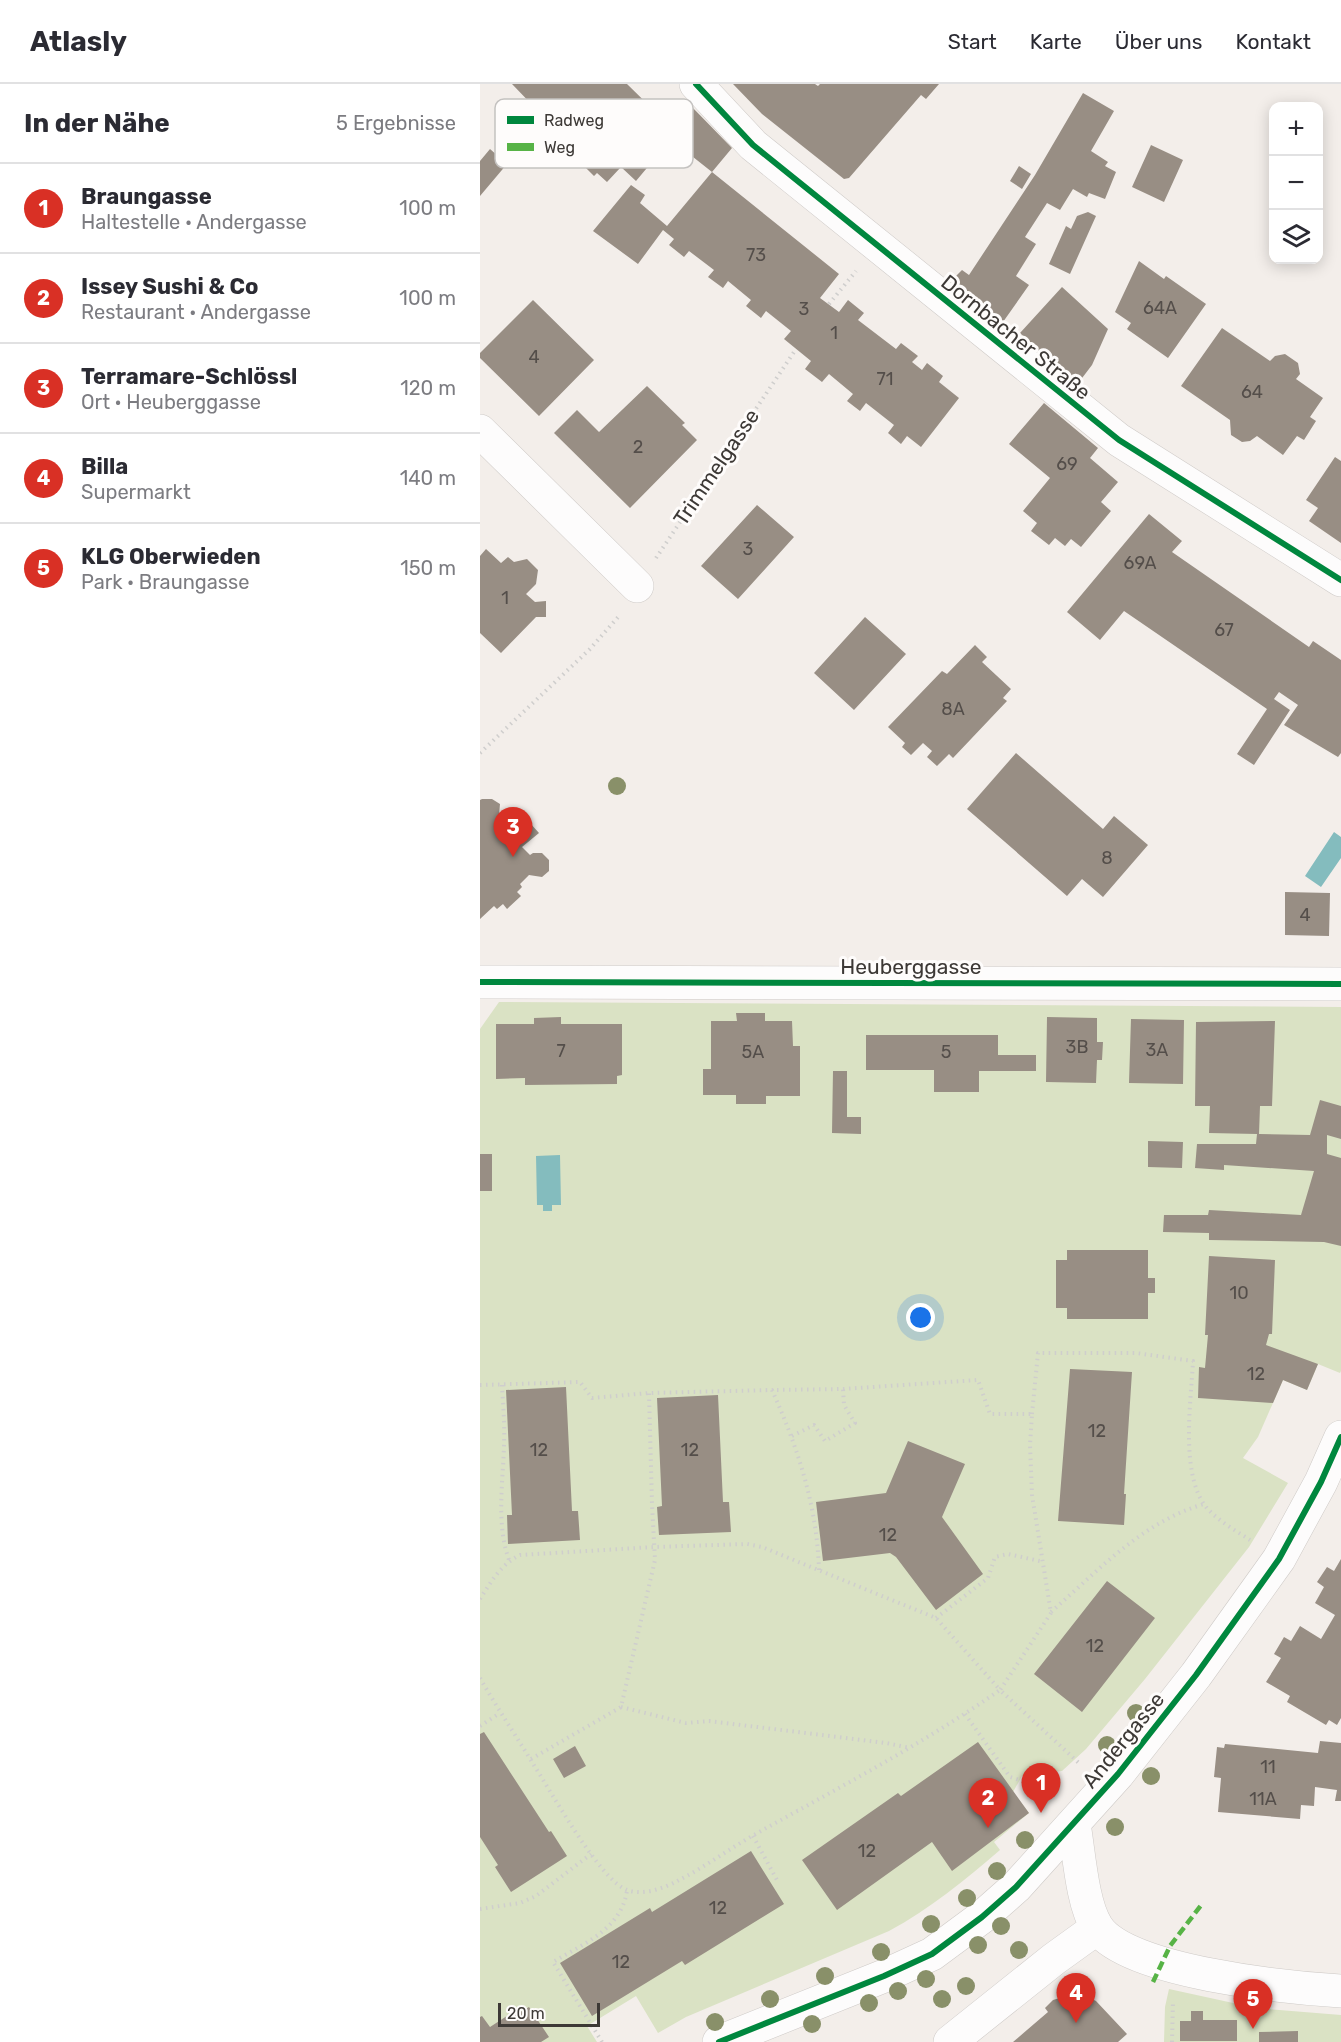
<!DOCTYPE html>
<html lang="de">
<meta charset="utf-8">
<style>
:root{--surface:#fff;--page:#f7f7f7;--text:#2b2b33;--muted:#7c7c81;--line:#e1e1e2;--accent:#d93025}
body{margin:0;font-family:Rubik,sans-serif;background:var(--page);color:var(--text)}
.controls{position:absolute;right:18px;top:18px;display:grid;overflow:hidden;border-radius:12px;box-shadow:0 3px 15px #0003}
.controls button{width:54px;height:54px;display:grid;place-items:center;padding:0;border:0;border-bottom:2px solid var(--line);background:var(--surface);color:var(--text);font:30px sans-serif}
.scale{position:absolute;left:18px;bottom:15px;width:102px;box-sizing:border-box;padding-left:6px;border:3px solid #3d3936;border-top:0;font-size:16px;line-height:21px;white-space:nowrap;color:#3d3936;-webkit-text-stroke:4px #fefcfb;paint-order:stroke}
.you{position:absolute;left:441px;top:1234px;width:21px;height:21px;margin:-15px;border:4px solid #fff;border-radius:50%;background:#1a73e8;box-shadow:0 0 0 9px #1a73e833}
.badge{display:grid;place-items:center;width:39px;height:39px;border-radius:50%;background:var(--accent);color:#fff;font-size:20px;font-weight:700}
.pin{position:absolute;translate:-50% -50px;filter:drop-shadow(0 2px 3px #0008)}
.pin::after{content:'';position:absolute;top:32px;width:21px;height:18px;background:inherit;clip-path:polygon(0 0,100% 0,50% 100%)}
.list{margin:0;padding:0;list-style:none}
h2{display:flex;justify-content:space-between;align-items:center;height:78px;margin:0;padding:0 24px;font-size:26px}
h2 small{font-size:20px;font-weight:400;color:var(--muted)}
.list li{display:grid;grid-template-columns:39px 1fr auto;gap:18px;align-items:center;box-sizing:border-box;height:90px;padding:0 24px;border-top:2px solid var(--line)}
.list b{display:block;font-size:22px;white-space:nowrap}
.list p{margin:0;font-size:20px;white-space:nowrap;color:var(--muted)}
.list em{font-size:20px;font-style:normal;color:var(--muted)}
.icon{flex:none;width:33px;height:33px;fill:none;stroke:currentColor;stroke-width:2;stroke-linecap:round;stroke-linejoin:round}
.map{position:relative;flex:none;width:861px;height:1958px;overflow:hidden}
header{display:flex;align-items:center;gap:36px;box-sizing:border-box;height:84px;padding:0 30px;background:var(--surface);border-bottom:2px solid var(--line)}
header strong{font-size:28px}
nav{display:flex;gap:33px;margin-inline-start:auto;font-size:21px}
main{display:flex}
aside{flex:1;background:var(--surface)}
.map>svg:first-child{display:block}
</style>
<header>
<strong>Atlasly</strong>
<nav><a>Start</a><a>Karte</a><a>Über uns</a><a>Kontakt</a></nav>
</header>
<main>
<aside>
<h2>In der Nähe<small>5 Ergebnisse</small></h2>
<ul class="list">
<li><span class="badge">1</span><div><b>Braungasse</b><p>Haltestelle · Andergasse</p></div><em>100 m</em></li>
<li><span class="badge">2</span><div><b>Issey Sushi &amp; Co</b><p>Restaurant · Andergasse</p></div><em>100 m</em></li>
<li><span class="badge">3</span><div><b>Terramare-Schlössl</b><p>Ort · Heuberggasse</p></div><em>120 m</em></li>
<li><span class="badge">4</span><div><b>Billa</b><p>Supermarkt</p></div><em>140 m</em></li>
<li><span class="badge">5</span><div><b>KLG Oberwieden</b><p>Park · Braungasse</p></div><em>150 m</em></li>
</ul>
</aside>
<div class="map">
<svg width="861" height="1958" viewBox="0 0 861 1958">
<rect width="100%" height="100%" fill="#f3eeea"/>
<path fill="#dae2c4" d="M 19,918 L 861,923 L 861,1287 L 860,1289 L 838,1280 L 827,1306 L 803,1296 L 778,1353 L 763,1374 L 808,1399 L 769,1463 L 665,1595 L 606,1665 L 582,1687 L 542,1692 L 533,1708 L 549,1729 L 514,1758 L 520,1766 C 485,1796 450,1825 409,1847 L 206,1933 L 178,1949 L 156,1912 L 107,1942 L 117,1958 L 0,1958 L 0,945 Z
M 689,1905 L 776,1924 L 861,1931 L 861,1958 L 684,1958 L 685,1923 Z"/>
<path fill="#84bcbe" d="M 854,748 L 861,753 L 861,774 L 841,803 L 825,792 Z
M 80,1071 L 81,1121 L 72,1121 L 72,1127 L 63,1127 L 63,1121 L 57,1121 L 56,1072 Z"/>
<path fill="#988e84" d="M 32,0 L 147,0 L 195,47 L 212,23 L 252,64 L 232,88 L 208,69 L 198,82 L 182,66 L 156,97 L 141,83 L 127,98 L 117,89 L 114,92 L 99,77 L 103,73 L 94,64 L 109,48 L 97,37 L 84,54 Z
M 253,0 L 335,0 L 338,2 L 340,0 L 459,0 L 446,15 L 441,11 L 369,94 L 364,95 L 282,30 Z
M 603,9 L 634,27 L 611,67 L 628,78 L 625,82 L 636,88 L 625,115 L 609,109 L 607,113 L 593,105 L 580,126 L 567,119 L 545,153 L 556,160 L 536,192 L 549,201 L 523,238 L 475,204 L 474,194 L 482,186 L 489,191 L 555,91 Z
M 671,61 L 703,76 L 684,118 L 652,103 Z
M 10,65 L 27,80 L 0,112 L 0,77 Z
M 539,82 L 551,90 L 542,105 L 530,97 Z
M 232,88 L 359,190 L 340,214 L 359,228 L 368,216 L 384,229 L 378,236 L 416,265 L 421,259 L 438,272 L 432,278 L 442,286 L 447,279 L 463,292 L 459,298 L 479,314 L 441,363 L 427,352 L 421,360 L 408,349 L 414,341 L 386,319 L 380,327 L 367,317 L 373,310 L 349,290 L 342,298 L 325,285 L 331,277 L 304,255 L 311,247 L 286,227 L 281,234 L 266,222 L 271,216 L 248,197 L 243,204 L 228,193 L 234,186 L 209,167 L 204,173 L 189,161 L 194,155 L 183,146 L 158,180 L 113,147 L 151,101 L 165,111 L 160,119 L 187,142 Z
M 608,128 L 616,132 L 590,190 L 569,180 L 586,142 L 591,145 L 597,132 Z
M 659,177 L 684,195 L 686,192 L 726,220 L 688,274 L 647,245 L 651,239 L 635,228 Z
M 582,203 L 628,245 L 612,281 L 596,302 L 540,249 Z
M 53,216 L 114,276 L 59,332 L 0,274 L 0,269 Z
M 742,244 L 790,277 L 795,272 L 805,270 L 818,279 L 820,290 L 816,295 L 843,314 L 830,333 L 836,337 L 824,356 L 817,352 L 803,371 L 777,352 L 770,357 L 762,358 L 751,351 L 750,336 L 701,302 Z
M 167,302 L 205,339 L 202,341 L 217,356 L 150,424 L 74,349 L 97,326 L 119,348 Z
M 564,319 L 618,364 L 610,374 L 638,398 L 621,418 L 631,427 L 601,463 L 591,455 L 585,462 L 575,454 L 569,461 L 551,447 L 557,439 L 543,427 L 570,394 L 529,360 Z
M 855,373 L 861,377 L 861,459 L 829,437 L 838,424 L 826,416 Z
M 277,421 L 314,453 L 258,515 L 221,482 Z
M 669,430 L 702,457 L 692,468 L 829,563 L 833,557 L 861,576 L 861,669 L 858,673 L 804,641 L 818,621 L 799,608 L 794,615 L 810,626 L 774,681 L 757,670 L 787,625 L 644,527 L 620,556 L 587,528 Z
M 6,465 L 21,479 L 28,473 L 34,478 L 47,475 L 58,486 L 56,500 L 46,510 L 55,518 L 66,517 L 66,533 L 56,533 L 21,569 L 0,549 L 0,472 Z
M 385,533 L 426,570 L 374,626 L 334,589 Z
M 495,561 L 507,573 L 502,578 L 531,605 L 523,614 L 527,617 L 473,674 L 469,670 L 457,682 L 447,673 L 452,667 L 443,659 L 431,671 L 422,663 L 425,659 L 408,643 L 462,587 L 467,590 Z
M 536,669 L 623,745 L 634,732 L 668,761 L 623,813 L 602,795 L 587,812 L 487,725 Z
M 2,715 L 12,715 L 20,720 L 19,731 L 17,734 L 24,742 L 40,728 L 59,749 L 42,763 L 50,771 L 53,769 L 62,769 L 69,776 L 69,787 L 62,793 L 49,791 L 40,800 L 42,803 L 37,808 L 41,812 L 27,825 L 23,820 L 17,825 L 14,822 L 0,835 L 0,716 Z
M 805,808 L 850,809 L 849,852 L 805,851 Z
M 256,929 L 285,929 L 285,937 L 312,937 L 313,962 L 320,962 L 320,1012 L 286,1012 L 286,1020 L 256,1020 L 256,1011 L 223,1011 L 223,985 L 231,985 L 231,937 L 257,937 Z
M 81,933 L 81,940 L 142,940 L 142,991 L 137,992 L 137,1000 L 45,1001 L 45,994 L 16,995 L 16,940 L 54,940 L 54,934 Z
M 567,933 L 617,934 L 617,958 L 623,958 L 622,976 L 617,976 L 616,999 L 566,998 Z
M 651,935 L 704,936 L 703,1000 L 649,999 Z
M 795,937 L 792,1022 L 780,1022 L 779,1050 L 830,1051 L 840,1016 L 861,1022 L 861,1055 L 847,1051 L 847,1070 L 861,1074 L 861,1162 L 844,1158 L 729,1156 L 729,1149 L 683,1148 L 684,1131 L 728,1131 L 729,1126 L 821,1131 L 834,1087 L 744,1081 L 744,1086 L 715,1084 L 717,1060 L 776,1060 L 777,1050 L 729,1049 L 730,1022 L 715,1022 L 716,938 Z
M 386,951 L 518,951 L 518,971 L 556,971 L 556,987 L 499,987 L 499,1008 L 454,1008 L 454,986 L 386,986 Z
M 353,987 L 367,987 L 367,1033 L 381,1033 L 381,1050 L 352,1049 Z
M 668,1057 L 703,1058 L 702,1084 L 668,1083 Z
M 0,1070 L 12,1070 L 12,1107 L 0,1107 Z
M 587,1166 L 668,1166 L 668,1194 L 675,1194 L 675,1209 L 668,1209 L 668,1235 L 587,1235 L 587,1224 L 576,1224 L 576,1176 L 587,1176 Z
M 729,1172 L 795,1176 L 792,1250 L 789,1250 L 786,1261 L 838,1280 L 827,1306 L 803,1296 L 793,1319 L 718,1314 L 719,1283 L 725,1284 L 728,1251 L 725,1251 Z
M 590,1285 L 652,1288 L 644,1410 L 646,1410 L 644,1441 L 578,1437 Z
M 86,1303 L 92,1427 L 98,1427 L 100,1456 L 28,1460 L 27,1431 L 32,1431 L 26,1306 Z
M 238,1311 L 243,1418 L 249,1418 L 251,1448 L 179,1451 L 177,1423 L 182,1422 L 177,1314 Z
M 428,1357 L 485,1380 L 462,1433 L 503,1490 L 456,1526 L 416,1473 L 410,1469 L 343,1477 L 336,1418 L 406,1409 Z
M 861,1475 L 861,1634 L 857,1641 L 849,1636 L 846,1641 L 807,1618 L 810,1612 L 786,1598 L 801,1574 L 794,1570 L 804,1553 L 811,1557 L 820,1542 L 841,1555 L 855,1531 L 835,1519 L 844,1503 L 837,1498 L 847,1483 L 854,1487 Z
M 627,1497 L 675,1534 L 602,1628 L 554,1590 Z
M 4,1648 L 69,1748 L 71,1747 L 87,1772 L 31,1808 L 15,1783 L 18,1781 L 0,1753 L 0,1650 Z
M 840,1657 L 861,1659 L 861,1717 L 855,1717 L 857,1706 L 835,1703 L 834,1722 L 821,1721 L 820,1735 L 738,1728 L 741,1694 L 734,1693 L 737,1663 L 744,1664 L 745,1660 L 838,1669 Z
M 498,1658 L 549,1729 L 472,1787 L 452,1758 L 357,1826 L 322,1776 L 418,1709 L 421,1712 Z
M 95,1662 L 106,1682 L 84,1694 L 73,1675 Z
M 271,1767 L 304,1820 L 205,1881 L 202,1877 L 112,1932 L 80,1879 L 170,1824 L 172,1828 Z
M 590,1911 L 608,1913 L 616,1917 L 647,1950 L 638,1958 L 533,1958 L 568,1928 L 565,1924 L 573,1916 Z
M 49,1923 L 69,1953 L 61,1958 L 0,1958 L 0,1933 L 2,1932 L 10,1943 L 33,1928 L 35,1931 Z
M 711,1927 L 723,1927 L 723,1936 L 757,1936 L 757,1957 L 700,1957 L 700,1937 L 711,1937 Z
M 818,1947 L 818,1958 L 779,1958 L 779,1948 Z"/>
<g fill="none" stroke-linecap="round" stroke-linejoin="round">
<g stroke="#cecac7" stroke-width="34">
<path id="minor" d="M 216,0 L 273,61 L 639,356 L 861,496
M 0,347 L 157,502
M 0,898 L 861,900
M 594,1740 C 599,1769 602,1820 617,1843 C 645,1888 809,1904 861,1907
M 239,1958 L 404,1892 L 452,1870 L 502,1833 L 536,1803 L 638,1690 L 716,1591 L 799,1475 L 841,1398 L 861,1353
M 470,1958 L 574,1875 L 617,1844"/>
</g>
<path stroke="#cfcecd" stroke-width="4" stroke-dasharray="1.5 4.5" stroke-linecap="butt" d="M 349,220 L 376,187
M 176,474 L 316,265
M 0,669 L 110,565 L 140,531
M 0,1301 L 100,1298 L 112,1314 L 169,1309 L 292,1306 C 318,1364 337,1422 339,1486
M 22,1301 C 23,1321 25,1341 24,1361 C 23,1399 16,1440 29,1476
M 552,1330 L 558,1269 L 656,1269 L 713,1277 C 711,1318 700,1390 726,1423 C 738,1437 755,1446 770,1456
M 312,1352 L 334,1341 L 345,1357 L 375,1339 L 364,1321 L 363,1305
M 0,1515 C 11,1498 21,1480 40,1471 L 174,1463 L 267,1460 L 282,1463 L 456,1534 L 520,1606 L 571,1529 L 552,1411 L 550,1361 L 552,1330 L 510,1330 L 498,1296 L 363,1305 L 292,1306
M 571,1528 C 618,1487 662,1438 724,1420
M 456,1534 L 508,1494 L 515,1473 L 528,1470 L 564,1478
M 0,1594 C 17,1624 37,1653 55,1683 C 72,1709 120,1796 147,1806 C 163,1812 185,1804 199,1796 C 227,1782 253,1762 281,1747 C 362,1702 444,1659 520,1606 L 600,1680
M 141,1623 L 206,1639 L 229,1637 L 406,1659 L 430,1664
M 485,1630 L 530,1693 L 575,1707
M 0,1642 L 20,1629
M 51,1675 L 141,1623 L 175,1476 L 172,1420 L 169,1309
M 273,1752 L 297,1796
M 0,1825 L 40,1819 L 56,1812 L 111,1770
M 122,1958 L 73,1878 C 103,1860 142,1845 147,1806
M 692,1958 L 693,1917"/>
<use href="#minor" stroke="#fdfcfc" stroke-width="33"/>
<path stroke="#57b346" stroke-width="4.5" stroke-dasharray="9 4.5" stroke-linecap="butt" d="M 673,1898 L 690,1862 L 722,1820"/>
<g stroke="#fefcfb" stroke-width="10">
<path id="cycleway" d="M 216,0 L 273,61 L 639,356 L 861,496
M 0,898 L 861,900
M 239,1958 L 404,1892 L 452,1870 L 502,1833 L 536,1803 L 638,1690 L 716,1591 L 799,1475 L 841,1398 L 861,1353"/>
</g>
<use href="#cycleway" stroke="#00873e" stroke-width="6"/>
</g>
<g fill="#899069">
<circle cx="137" cy="702" r="9"/>
<circle cx="656" cy="1629" r="9"/>
<circle cx="627" cy="1661" r="9"/>
<circle cx="671" cy="1692" r="9"/>
<circle cx="635" cy="1743" r="9"/>
<circle cx="545" cy="1756" r="9"/>
<circle cx="517" cy="1787" r="9"/>
<circle cx="487" cy="1814" r="9"/>
<circle cx="451" cy="1840" r="9"/>
<circle cx="521" cy="1842" r="9"/>
<circle cx="498" cy="1861" r="9"/>
<circle cx="539" cy="1866" r="9"/>
<circle cx="401" cy="1868" r="9"/>
<circle cx="345" cy="1892" r="9"/>
<circle cx="446" cy="1895" r="9"/>
<circle cx="486" cy="1902" r="9"/>
<circle cx="418" cy="1907" r="9"/>
<circle cx="290" cy="1915" r="9"/>
<circle cx="462" cy="1915" r="9"/>
<circle cx="389" cy="1919" r="9"/>
<circle cx="235" cy="1938" r="9"/>
<circle cx="332" cy="1940" r="9"/>
</g>
<g text-anchor="middle" dominant-baseline="central" stroke-width="6" stroke-linejoin="round" paint-order="stroke">
<g font-size="18" fill="#544e4a">
<text x="276" y="171">73</text>
<text x="680" y="224">64A</text>
<text x="324" y="225">3</text>
<text x="354" y="249">1</text>
<text x="54" y="273">4</text>
<text x="405" y="295">71</text>
<text x="772" y="308">64</text>
<text x="158" y="363">2</text>
<text x="587" y="380">69</text>
<text x="268" y="465">3</text>
<text x="660" y="479">69A</text>
<text x="25" y="514">1</text>
<text x="744" y="546">67</text>
<text x="473" y="625">8A</text>
<text x="627" y="774">8</text>
<text x="825" y="831">4</text>
<text x="597" y="963">3B</text>
<text x="677" y="966">3A</text>
<text x="81" y="967">7</text>
<text x="273" y="968">5A</text>
<text x="466" y="968">5</text>
<text x="759" y="1209">10</text>
<text x="776" y="1290">12</text>
<text x="617" y="1347">12</text>
<text x="59" y="1366">12</text>
<text x="210" y="1366">12</text>
<text x="408" y="1451">12</text>
<text x="615" y="1562">12</text>
<text x="788" y="1683">11</text>
<text x="783" y="1715">11A</text>
<text x="387" y="1767">12</text>
<text x="238" y="1824">12</text>
<text x="141" y="1878">12</text>
</g>
<g font-size="21" fill="#3d3936" stroke="#fefcfb">
<text transform="translate(536 253) rotate(39)">Dornbacher Straße</text>
<text transform="translate(236 383) rotate(-56)">Trimmelgasse</text>
<text x="431" y="882">Heuberggasse</text>
<text transform="translate(643 1656) rotate(-51)">Andergasse</text>
</g>
</g>
<rect x="15" y="15" width="198" height="69" rx="9" fill="#fefcfb" stroke="#c4c2c0" stroke-width="1.5"/>
<rect x="27" y="32" width="27" height="8" fill="#00873e"/>
<rect x="27" y="59" width="27" height="8" fill="#57b346"/>
<g font-size="16" fill="#3d3936">
<text x="64" y="42">Radweg</text>
<text x="64" y="69">Weg</text>
</g>
</svg>
<div class="controls">
<button>+</button>
<button>−</button>
<button><svg class="icon" aria-label="layers" viewBox="0 0 24 24"><path d="M12 4l9 5-9 5-9-5zM3 14l9 5 9-5"/></svg></button>
</div>
<div class="scale">20 m</div>
<div class="you"></div>
<div class="pin badge" style="left:561px;top:1729px">1</div>
<div class="pin badge" style="left:508px;top:1744px">2</div>
<div class="pin badge" style="left:33px;top:773px">3</div>
<div class="pin badge" style="left:596px;top:1939px">4</div>
<div class="pin badge" style="left:773px;top:1945px">5</div>
</div>
</main>
